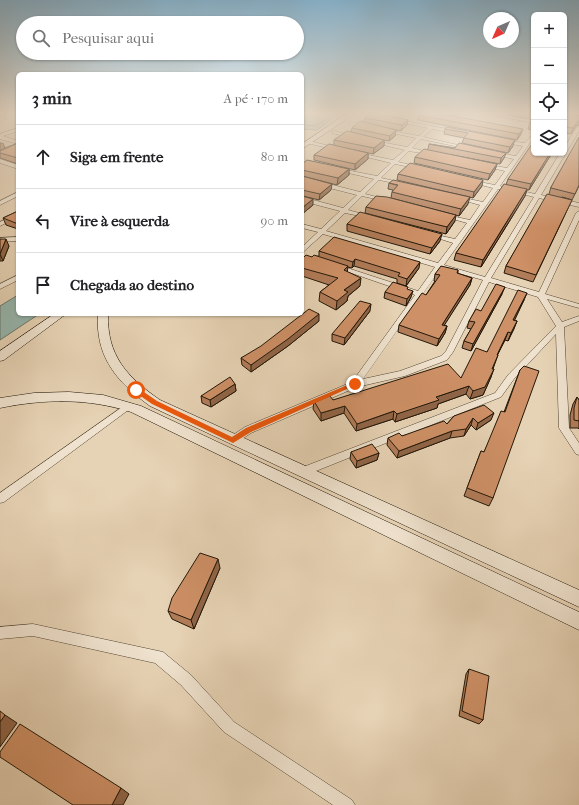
<!DOCTYPE html>
<html lang="pt">
<meta charset="utf-8">
<style>
:root{--surface:#fff;--page:#f6f6f6;--text:#202124;--muted:#757577;--line:#e0e0e0}
body{margin:0;font-family:"IM FELL French Canon",serif;background:var(--page);color:var(--text)}
.controls{position:absolute;right:12px;top:12px;display:grid;overflow:hidden;border-radius:6px;box-shadow:0 1px 3px #0004}
.controls button{width:36px;height:36px;display:grid;place-items:center;padding:0;border:0;border-bottom:1px solid var(--line);background:var(--surface);color:var(--text);font:20px sans-serif}
.compass{position:absolute;left:483px;top:12px;width:36px;height:36px;border-radius:50%;background:var(--surface);box-shadow:0 1px 3px #0004;rotate:225deg}
.stop{position:absolute;width:12px;height:12px;margin:-9px;border:3px solid #ea580c;border-radius:50%;background:#fff}
.stop.end{background:#ea580c;border-color:#fff;box-shadow:0 1px 4px #0008}
.list{margin:0;padding:0;list-style:none}
h2{display:flex;justify-content:space-between;align-items:center;height:52px;margin:0;padding:0 16px;font-size:17px}
h2 small{font-size:13px;font-weight:400;color:var(--muted)}
.list li{display:grid;grid-template-columns:26px 1fr auto;gap:12px;align-items:center;box-sizing:border-box;height:64px;padding:0 16px;border-top:1px solid var(--line)}
.list b{display:block;font-size:15px;white-space:nowrap}
.list em{font-size:13px;font-style:normal;color:var(--muted)}
.icon{flex:none;width:22px;height:22px;fill:none;stroke:currentColor;stroke-width:2;stroke-linecap:round;stroke-linejoin:round}
.map{position:relative;flex:none;width:579px;height:805px;overflow:hidden}
.search{position:absolute;background:var(--surface);box-shadow:0 1px 3px #0004;left:16px;top:16px;width:288px;height:44px;display:flex;align-items:center;gap:10px;box-sizing:border-box;padding:0 14px;border-radius:22px;color:var(--muted);font-size:15px}
.panel{position:absolute;background:var(--surface);box-shadow:0 1px 3px #0004;left:16px;top:72px;width:288px;height:244px;border-radius:6px}
.map>svg:first-child{display:block}
</style>
<div class="map">
<svg width="579" height="805" viewBox="0 0 579 805">
<rect width="100%" height="100%" fill="#e6d2b4"/>
<filter id="stains"><feTurbulence type="fractalNoise" baseFrequency=".005" numOctaves="4"/><feColorMatrix values="0 0 0 0 .2 0 0 0 0 .09 0 0 0 0 .02 0 0 0 .5 -.17"/></filter>
<radialGradient id="worn" r=".72"><stop offset=".6" stop-color="#630" stop-opacity="0"/><stop offset="1" stop-color="#630" stop-opacity=".3"/></radialGradient>
<path fill="#96b7af" stroke="#68776d" d="M 309,114 L 339,114 L 317,130 L 302,129 L 302,119 Z
M 18,295 L 18,314 L 39,314 L 0,340 L 0,306 Z"/>
<g fill="none" stroke-linecap="round" stroke-linejoin="round">
<path stroke="#5c675c" stroke-width="1" d="M 310,114 L 304,123 L 305,125 L 316,126 L 333,114"/>
<g stroke="#534634" stroke-width="1">
<path id="street" d="M 10,114 L 16,114 L 0,121 L 0,118 Z
M 456,114 L 461,114 L 449,127 L 445,127 L 445,125 Z
M 489,114 L 500,114 L 534,121 L 534,123 Z
M 394,119 L 458,131 L 458,132 L 456,133 L 432,129 L 423,137 L 471,148 L 469,149 L 421,139 L 412,148 L 433,153 L 433,155 L 409,151 L 398,162 L 420,167 L 420,169 L 395,164 L 381,178 L 404,183 L 404,185 L 379,180 L 365,194 L 389,200 L 389,202 L 362,196 L 348,210 L 370,216 L 370,218 L 345,213 L 326,231 L 438,263 L 453,243 L 428,235 L 428,233 L 455,239 L 467,223 L 442,216 L 442,214 L 470,220 L 480,205 L 455,198 L 455,196 L 483,202 L 493,188 L 469,182 L 469,180 L 495,185 L 505,171 L 483,166 L 483,164 L 507,168 L 514,159 L 491,154 L 491,152 L 516,156 L 523,146 L 500,142 L 500,140 L 525,143 L 534,133 L 534,137 L 500,186 L 505,188 L 502,190 L 498,189 L 444,265 L 485,277 L 534,197 L 511,191 L 514,189 L 535,194 L 560,153 L 564,153 L 564,148 L 577,127 L 579,126 L 579,131 L 541,195 L 579,203 L 579,207 L 539,198 L 491,278 L 539,292 L 576,213 L 579,211 L 579,220 L 545,294 L 579,304 L 579,308 L 547,299 L 562,322 L 579,316 L 579,321 L 564,327 L 569,428 L 579,443 L 579,455 L 576,454 L 559,428 L 556,334 L 514,379 L 501,397 L 306,475 L 302,476 L 298,475 L 297,472 L 298,469 L 495,393 L 508,375 L 556,326 L 538,297 L 489,282 L 453,352 L 447,360 L 405,376 L 357,387 L 251,433 L 236,443 L 230,443 L 228,440 L 230,437 L 245,427 L 352,382 L 415,295 L 334,267 L 334,265 L 338,265 L 418,291 L 435,267 L 323,234 L 302,253 L 302,247 L 318,232 L 302,228 L 302,224 L 321,229 L 340,211 L 302,201 L 302,197 L 343,208 L 357,195 L 302,181 L 302,177 L 360,192 L 374,179 L 336,170 L 336,168 L 377,176 L 391,163 L 354,154 L 354,152 L 393,160 L 405,150 L 370,142 L 370,140 L 407,147 L 416,138 L 382,131 L 382,129 L 419,136 L 428,128 L 394,121 ZM 441,268 L 483,280 L 446,351 L 441,356 L 400,371 L 363,379 Z
M 351,122 L 368,125 L 370,126 L 368,127 L 349,124 Z
M 18,128 L 18,131 L 3,136 L 18,141 L 18,144 L 0,139 L 0,134 Z
M 334,131 L 355,136 L 355,137 L 353,138 L 332,133 L 332,132 Z
M 309,141 L 338,148 L 338,149 L 336,150 L 307,143 L 307,142 Z
M 0,159 L 18,165 L 18,169 L 0,163 Z
M 18,192 L 18,196 L 0,205 L 0,201 Z
M 18,213 L 18,217 L 0,226 L 0,222 Z
M 18,237 L 18,241 L 0,242 L 0,238 Z
M 18,275 L 18,280 L 0,289 L 0,284 Z
M 128,403 L 133,406 L 131,408 L 4,502 L 0,503 L 0,493 Z
M 33,624 L 163,652 L 191,675 L 234,722 L 352,800 L 355,805 L 333,805 L 224,732 L 181,685 L 155,663 L 33,636 L 0,639 L 0,627 Z"/>
</g>
<g stroke="#221709" stroke-width="1">
<path id="secondary" d="M 346,114 L 354,114 L 302,149 L 302,144 Z
M 54,314 L 66,314 L 4,360 L 0,361 L 0,351 Z
M 98,314 L 108,314 C 107,356 127,377 160,400 L 579,590 L 579,607 L 150,406 C 117,382 95,357 98,314 Z
M 69,392 L 103,395 L 141,406 L 579,612 L 579,630 L 131,412 C 88,398 44,399 0,408 L 0,398 L 34,393 Z"/>
</g>
<use href="#street" fill="#efe2ce" fill-rule="evenodd"/>
<use href="#secondary" fill="#efe2ce" fill-rule="evenodd"/>
</g>
<path fill="#b17c58" stroke="#221709" d="M 419,114 L 445,114 L 444,115 L 521,134 L 517,140 L 418,120 L 418,115 Z
M 502,114 L 534,114 L 534,131 L 528,129 L 531,119 Z
M 564,114 L 579,116 L 579,125 L 576,126 L 571,134 L 564,133 Z
M 365,118 L 408,120 L 407,125 L 401,131 L 382,127 L 396,130 L 395,136 L 389,141 L 384,140 L 384,146 L 373,154 L 349,149 L 368,153 L 368,159 L 355,170 L 314,160 L 314,155 L 334,145 L 334,140 L 351,132 L 352,128 L 364,122 Z
M 447,127 L 513,146 L 508,153 L 462,143 L 464,138 L 444,134 L 445,129 Z
M 0,142 L 5,148 L 18,143 L 18,164 L 0,158 Z
M 429,144 L 455,148 L 506,153 L 504,158 L 500,164 L 452,155 L 497,164 L 495,170 L 488,180 L 414,163 L 415,157 L 428,149 Z
M 534,153 L 552,153 L 529,190 L 527,190 L 525,196 L 481,267 L 454,260 L 456,253 L 506,185 L 508,179 Z
M 302,164 L 349,169 L 349,175 L 337,185 L 302,176 Z
M 398,174 L 482,186 L 473,198 L 397,180 Z
M 302,176 L 331,190 L 319,200 L 303,196 L 313,205 L 302,214 Z
M 389,183 L 468,204 L 459,216 L 391,198 L 392,192 L 393,190 L 388,189 Z
M 579,186 L 572,200 L 562,197 L 572,200 L 533,282 L 504,273 L 506,266 L 549,194 L 551,187 Z
M 366,207 L 455,221 L 446,234 L 365,213 Z
M 18,211 L 18,229 L 6,225 L 3,218 Z
M 347,224 L 440,241 L 430,254 L 347,231 Z
M 0,239 L 9,246 L 3,261 L 0,261 Z
M 319,251 L 419,268 L 406,286 L 397,283 L 397,279 L 354,266 L 352,268 L 347,267 L 347,271 L 360,286 L 348,296 L 347,301 L 336,310 L 319,301 L 320,292 L 329,285 L 302,276 L 302,259 L 319,256 Z
M 458,270 L 458,274 L 472,278 L 470,285 L 444,325 L 447,326 L 445,333 L 437,346 L 398,332 L 399,325 L 426,295 L 435,281 L 434,281 L 435,274 Z
M 408,289 L 411,297 L 406,306 L 384,298 L 385,292 Z
M 502,294 L 471,351 L 462,348 L 464,341 L 471,329 L 467,328 L 469,321 L 481,311 Z
M 524,300 L 514,320 L 517,321 L 508,341 L 505,340 L 497,355 L 498,355 L 493,369 L 491,377 L 483,395 L 470,399 L 466,394 L 438,404 L 437,408 L 395,422 L 393,419 L 356,431 L 344,413 L 321,421 L 313,409 L 314,401 L 333,400 L 461,378 L 487,352 Z
M 370,311 L 344,345 L 332,341 L 332,334 Z
M 319,321 L 288,346 L 251,372 L 242,365 L 241,358 Z
M 520,370 L 493,498 L 489,506 L 464,496 L 481,451 L 484,452 L 504,412 Z
M 235,384 L 236,391 L 211,407 L 202,403 L 201,396 Z
M 577,397 L 579,400 L 579,429 L 578,428 L 570,428 L 570,415 L 573,404 Z
M 454,416 L 491,420 L 476,430 L 471,425 L 464,436 L 450,438 L 397,458 L 387,445 L 388,438 L 402,436 L 447,424 Z
M 351,452 L 379,453 L 377,460 L 356,468 L 350,459 Z
M 220,568 L 194,629 L 172,619 L 168,611 Z
M 469,669 L 483,720 L 479,724 L 459,716 L 466,674 Z"/>
<path fill="#906547" stroke="#221709" d="M 408,120 L 407,125 L 401,131 L 402,125 Z
M 579,120 L 579,125 L 576,126 L 571,134 L 573,128 L 578,121 Z
M 523,129 L 521,134 L 517,140 L 519,134 Z
M 396,130 L 395,136 L 389,141 L 390,136 Z
M 384,140 L 384,146 L 373,154 L 374,148 Z
M 515,140 L 513,146 L 508,153 L 510,147 Z
M 3,143 L 5,148 L 0,151 L 0,144 Z
M 368,153 L 368,159 L 355,170 L 355,164 Z
M 506,153 L 504,158 L 500,164 L 501,158 Z
M 550,153 L 552,153 L 529,190 L 531,184 Z
M 497,164 L 495,170 L 488,180 L 490,174 Z
M 349,169 L 349,175 L 337,185 L 338,178 Z
M 483,180 L 482,186 L 473,198 L 474,192 Z
M 332,184 L 331,190 L 319,200 L 320,194 Z
M 527,189 L 525,196 L 481,267 L 483,260 Z
M 470,197 L 468,204 L 459,216 L 461,209 Z
M 313,199 L 313,205 L 302,214 L 302,208 Z
M 456,215 L 455,221 L 446,234 L 447,227 Z
M 442,234 L 440,241 L 430,254 L 432,248 Z
M 6,239 L 9,246 L 3,261 L 0,254 Z
M 355,259 L 354,266 L 352,268 L 353,262 Z
M 420,262 L 419,268 L 406,286 L 407,279 Z
M 348,266 L 347,274 L 344,270 Z
M 361,278 L 360,286 L 348,296 L 347,301 L 336,310 L 337,301 L 344,290 Z
M 472,278 L 470,285 L 440,332 L 442,325 Z
M 505,287 L 502,294 L 471,351 L 473,344 Z
M 413,291 L 411,297 L 406,306 L 407,299 Z
M 527,293 L 524,300 L 511,328 L 513,320 Z
M 371,304 L 370,311 L 344,345 L 345,338 Z
M 319,314 L 319,321 L 288,346 L 251,372 L 251,365 Z
M 517,321 L 514,329 L 508,341 L 511,333 Z
M 447,326 L 445,333 L 437,346 L 439,339 Z
M 508,332 L 505,340 L 494,362 L 497,355 Z
M 494,369 L 491,377 L 483,395 L 470,399 L 473,391 Z
M 235,384 L 236,391 L 211,407 L 210,400 Z
M 469,386 L 466,394 L 438,404 L 437,408 L 395,422 L 397,414 L 436,397 Z
M 345,406 L 344,413 L 321,421 L 321,413 Z
M 394,411 L 393,419 L 356,431 L 357,424 Z
M 494,413 L 491,420 L 476,430 L 478,423 Z
M 473,418 L 471,425 L 464,436 L 466,429 Z
M 452,431 L 450,438 L 397,458 L 399,451 Z
M 379,453 L 377,460 L 356,468 L 357,461 Z
M 218,559 L 220,568 L 194,629 L 191,620 Z
M 5,715 L 17,723 L 0,747 L 0,722 Z
M 121,788 L 129,794 L 123,805 L 112,805 Z"/>
<path fill="#ce9066" stroke="#221709" d="M 369,114 L 379,114 L 408,120 L 402,125 L 365,118 Z
M 419,114 L 442,114 L 523,129 L 519,134 L 418,115 Z
M 564,114 L 571,114 L 579,116 L 579,120 L 578,121 L 573,128 L 566,127 L 564,131 Z
M 531,118 L 534,118 L 534,125 L 530,124 Z
M 360,121 L 396,130 L 390,136 L 352,128 Z
M 447,127 L 515,140 L 510,147 L 464,138 L 468,133 L 445,129 Z
M 347,131 L 384,140 L 374,148 L 334,140 Z
M 579,137 L 579,185 L 575,194 L 551,188 L 551,187 Z
M 534,141 L 534,153 L 550,153 L 531,184 L 508,179 Z
M 18,143 L 18,158 L 0,153 L 0,151 Z
M 459,143 L 506,153 L 501,158 L 429,144 L 455,148 Z
M 329,144 L 368,153 L 355,164 L 314,155 Z
M 424,149 L 497,164 L 490,174 L 415,157 Z
M 307,160 L 349,169 L 338,178 L 302,170 L 302,164 Z
M 410,163 L 483,180 L 474,192 L 398,174 Z
M 302,176 L 332,184 L 320,194 L 302,190 Z
M 393,180 L 470,197 L 461,209 L 392,192 L 398,185 L 389,183 Z
M 504,184 L 527,189 L 483,260 L 456,253 Z
M 547,194 L 572,200 L 536,275 L 506,266 Z
M 302,196 L 313,199 L 302,208 Z
M 376,196 L 387,197 L 456,215 L 447,227 L 366,207 Z
M 18,211 L 18,224 L 3,218 Z
M 360,212 L 442,234 L 432,248 L 347,224 Z
M 334,237 L 420,262 L 407,279 L 398,276 L 400,273 L 355,259 L 353,262 L 319,251 Z
M 0,239 L 6,239 L 0,254 Z
M 306,255 L 312,257 L 314,255 L 348,266 L 344,270 L 361,278 L 344,290 L 348,292 L 337,301 L 320,292 L 338,278 L 302,268 L 302,259 Z
M 441,266 L 458,270 L 457,273 L 472,278 L 442,325 L 447,326 L 439,339 L 399,325 L 422,293 L 426,295 L 440,275 L 435,274 Z
M 393,282 L 408,287 L 407,289 L 413,291 L 407,299 L 385,292 Z
M 496,284 L 505,287 L 473,344 L 464,341 L 475,322 L 469,321 L 476,309 L 481,311 Z
M 518,290 L 527,293 L 513,320 L 517,321 L 511,333 L 508,332 L 497,355 L 498,355 L 492,369 L 494,369 L 485,387 L 473,391 L 469,386 L 436,397 L 439,400 L 397,414 L 394,411 L 357,424 L 345,406 L 321,413 L 314,401 L 330,396 L 333,400 L 448,364 L 461,378 L 476,348 L 487,352 Z
M 360,301 L 371,304 L 345,338 L 332,334 Z
M 309,309 L 319,314 L 288,339 L 251,365 L 241,358 L 261,346 Z
M 524,366 L 539,371 L 493,498 L 467,488 L 481,451 L 484,452 L 501,411 L 505,412 L 520,370 Z
M 230,377 L 235,384 L 210,400 L 201,396 Z
M 577,397 L 579,400 L 579,421 L 574,420 L 574,408 Z
M 484,405 L 494,413 L 478,423 L 473,418 L 466,429 L 452,431 L 399,451 L 388,438 L 399,433 L 402,436 L 444,421 L 447,424 L 454,416 Z
M 372,444 L 379,453 L 357,461 L 351,452 Z
M 200,553 L 218,559 L 191,620 L 168,611 L 172,598 Z
M 469,669 L 489,676 L 483,720 L 462,711 Z
M 0,711 L 5,715 L 0,722 Z
M 20,724 L 121,788 L 112,805 L 73,805 L 0,757 L 0,752 Z"/>
<linearGradient id="sky" x2="0" y2="1"><stop stop-color="#87b5d1"/><stop offset="0.5" stop-color="#f4ebdd"/><stop offset="1" stop-color="#f4ebdd" stop-opacity="0"/></linearGradient>
<rect width="579" height="227" fill="url(#sky)"/>
<path fill="#ea580c" d="M 352,383 L 358,384 L 251,432 L 233,443 L 152,404 L 132,390 L 138,388 L 157,401 L 232,437 L 246,428 Z"/>
<rect width="100%" height="100%" filter="url(#stains)"/>
<rect width="100%" height="100%" fill="url(#worn)"/>
</svg>
<div class="controls">
<button>+</button>
<button>−</button>
<button><svg class="icon" aria-label="locate" viewBox="0 0 24 24"><circle cx="12" cy="12" r="6"/><path d="M12 2v4M12 18v4M2 12h4M18 12h4"/></svg></button>
<button><svg class="icon" aria-label="layers" viewBox="0 0 24 24"><path d="M12 4l9 5-9 5-9-5zM3 14l9 5 9-5"/></svg></button>
</div>
<svg class="compass" viewBox="-18 -18 36 36"><path d="M0-13l5 13h-10z" fill="#e53935"/><path d="M0 13l5-13h-10z" fill="#757577"/></svg>
<div class="stop" style="left:136px;top:390px"></div>
<div class="stop end" style="left:355px;top:384px"></div>
<div class="search"><svg class="icon" aria-label="search" viewBox="0 0 24 24"><circle cx="10" cy="10" r="6"/><path d="M15 15l6 6"/></svg>Pesquisar aqui</div>
<section class="panel">
<h2>3 min<small>A pé · 170 m</small></h2>
<ul class="list">
<li><svg class="icon" aria-label="ahead" viewBox="0 0 24 24"><path d="M12 20V5M6 11l6-6 6 6"/></svg><div><b>Siga em frente</b></div><em>80 m</em></li>
<li><svg class="icon" aria-label="left" viewBox="0 0 24 24"><path d="M17 20v-9H6M10 6l-5 5 5 5"/></svg><div><b>Vire à esquerda</b></div><em>90 m</em></li>
<li><svg class="icon" aria-label="arrive" viewBox="0 0 24 24"><path d="M6 21V4h12l-3 4 3 4H6"/></svg><div><b>Chegada ao destino</b></div></li>
</ul>
</section>
</div>
